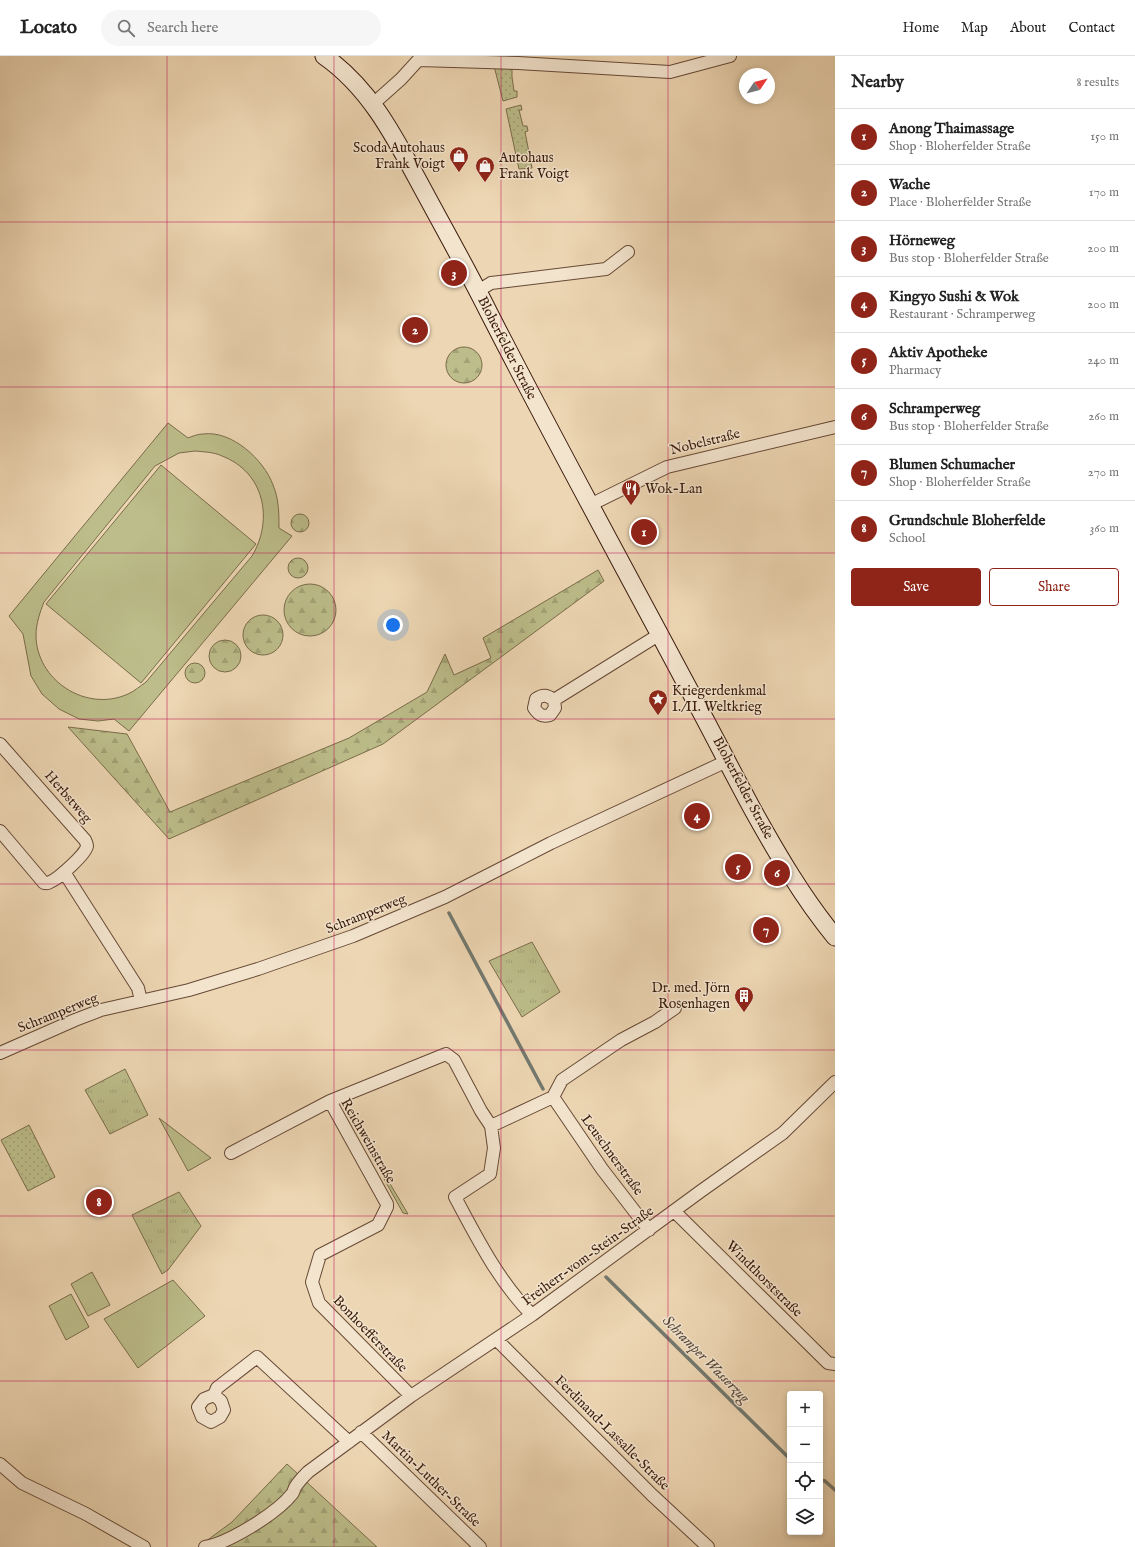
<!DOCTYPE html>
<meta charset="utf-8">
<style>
:root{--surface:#fff;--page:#f6f6f6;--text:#222;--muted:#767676;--line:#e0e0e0;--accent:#8f2418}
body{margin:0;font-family:"IM FELL English",serif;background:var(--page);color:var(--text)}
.controls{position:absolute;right:12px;bottom:12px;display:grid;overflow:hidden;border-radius:4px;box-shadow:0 2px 6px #0003}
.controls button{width:36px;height:36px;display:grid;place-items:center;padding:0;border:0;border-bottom:1px solid var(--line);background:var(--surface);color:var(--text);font:20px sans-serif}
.compass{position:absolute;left:739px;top:12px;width:36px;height:36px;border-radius:50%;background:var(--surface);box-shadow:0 2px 6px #0003;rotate:55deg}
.you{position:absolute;left:393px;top:569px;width:14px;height:14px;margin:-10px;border:3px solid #fff;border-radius:50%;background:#1a73e8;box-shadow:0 0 0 6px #1a73e833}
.badge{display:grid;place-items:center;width:26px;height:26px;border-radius:50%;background:var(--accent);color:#fff;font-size:13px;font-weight:700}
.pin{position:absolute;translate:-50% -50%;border:2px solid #fff;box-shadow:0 1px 4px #0006}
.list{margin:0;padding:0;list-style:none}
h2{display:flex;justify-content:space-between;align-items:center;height:52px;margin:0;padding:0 16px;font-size:17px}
h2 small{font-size:13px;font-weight:400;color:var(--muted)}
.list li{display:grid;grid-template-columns:26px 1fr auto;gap:12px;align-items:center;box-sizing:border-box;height:56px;padding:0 16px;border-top:1px solid var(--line)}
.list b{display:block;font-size:15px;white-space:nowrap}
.list p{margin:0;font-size:13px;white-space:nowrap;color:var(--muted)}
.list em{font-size:13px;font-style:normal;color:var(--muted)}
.actions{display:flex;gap:8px;padding:12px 16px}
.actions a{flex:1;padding:9px 0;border:1px solid var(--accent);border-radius:4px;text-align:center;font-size:14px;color:var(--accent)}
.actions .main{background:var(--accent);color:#fff}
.icon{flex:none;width:22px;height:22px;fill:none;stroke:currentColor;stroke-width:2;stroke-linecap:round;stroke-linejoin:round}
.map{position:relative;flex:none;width:835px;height:1491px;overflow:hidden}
header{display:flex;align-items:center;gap:24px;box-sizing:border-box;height:56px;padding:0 20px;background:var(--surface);border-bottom:1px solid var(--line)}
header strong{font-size:19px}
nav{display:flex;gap:22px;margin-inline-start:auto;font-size:14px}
.search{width:280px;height:36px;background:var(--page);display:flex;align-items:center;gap:10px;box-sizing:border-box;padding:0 14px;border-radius:22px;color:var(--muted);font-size:15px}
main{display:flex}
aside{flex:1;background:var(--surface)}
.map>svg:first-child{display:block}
</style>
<header>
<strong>Locato</strong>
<div class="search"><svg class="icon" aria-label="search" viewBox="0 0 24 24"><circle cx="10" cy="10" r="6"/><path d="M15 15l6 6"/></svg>Search here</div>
<nav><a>Home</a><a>Map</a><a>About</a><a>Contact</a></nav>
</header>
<main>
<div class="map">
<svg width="835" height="1491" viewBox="0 0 835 1491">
<defs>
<pattern id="forest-firs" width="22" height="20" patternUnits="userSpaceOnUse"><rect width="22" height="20" fill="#bcbd8a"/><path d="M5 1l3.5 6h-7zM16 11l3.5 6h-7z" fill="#a2a276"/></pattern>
<pattern id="park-tufts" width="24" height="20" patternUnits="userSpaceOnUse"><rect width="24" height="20" fill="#bcbd8a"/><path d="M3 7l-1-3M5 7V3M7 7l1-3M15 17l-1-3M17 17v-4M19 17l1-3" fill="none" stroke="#a2a276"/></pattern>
<pattern id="garden-dots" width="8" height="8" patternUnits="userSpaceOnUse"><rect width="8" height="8" fill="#bcbd8a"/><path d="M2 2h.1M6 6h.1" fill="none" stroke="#a2a276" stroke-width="1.8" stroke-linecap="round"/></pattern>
</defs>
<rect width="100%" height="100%" fill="#edd6b3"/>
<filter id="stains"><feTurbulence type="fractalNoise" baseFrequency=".005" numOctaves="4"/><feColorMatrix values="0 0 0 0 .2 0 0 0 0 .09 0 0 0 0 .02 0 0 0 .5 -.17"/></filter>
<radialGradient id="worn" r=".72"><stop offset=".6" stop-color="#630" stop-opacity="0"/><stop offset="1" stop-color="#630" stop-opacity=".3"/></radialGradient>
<path fill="#bcbd8a" stroke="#7a6c4a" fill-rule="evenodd" d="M 168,367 L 188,382 C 193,380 198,378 203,378 C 232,374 264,404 273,429 C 279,443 279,458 279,472 L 292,480 L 129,675 L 114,663 L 98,665 L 79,663 L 59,653 L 42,638 L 31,620 L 23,578 L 9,560 ZM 195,395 C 204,396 214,396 222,400 C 264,416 274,463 252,500 L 146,626 C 140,630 135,635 128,638 C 86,657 36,624 36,579 C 36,568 40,556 44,546 L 155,410 L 179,397 Z
M 161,409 L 256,488 L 141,627 L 46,548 Z
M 159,1062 L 211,1102 L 188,1115 Z
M 383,1121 L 386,1121 L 408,1158 L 403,1157 Z
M 92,1216 L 110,1249 L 88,1260 L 71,1228 Z
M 173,1224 L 205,1260 L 138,1312 L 104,1263 Z
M 71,1238 L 89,1271 L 66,1284 L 49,1250 Z"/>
<path fill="url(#forest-firs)" stroke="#7a6c4a" d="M446 309a18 18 0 1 1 36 0a18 18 0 1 1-36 0Z
M291 467a9 9 0 1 1 18 0a9 9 0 1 1-18 0Z
M288 512a10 10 0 1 1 20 0a10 10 0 1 1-20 0Z
M 598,514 L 604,525 L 383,688 L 169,783 L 68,671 L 127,678 L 170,756 L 349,682 L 427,636 L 445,598 L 454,619 L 491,602 L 483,582 Z
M284 554a26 26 0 1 1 52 0a26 26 0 1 1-52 0Z
M243 579a20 20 0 1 1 40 0a20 20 0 1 1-40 0Z
M209 600a16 16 0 1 1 32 0a16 16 0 1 1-32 0Z
M185 617a10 10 0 1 1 20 0a10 10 0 1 1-20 0Z
M 287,1408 L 377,1491 L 198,1491 L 232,1466 Z"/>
<path fill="url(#park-tufts)" stroke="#7a6c4a" d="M 532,886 L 560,936 L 522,961 L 489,905 Z
M 125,1013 L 148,1059 L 110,1078 L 85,1034 Z
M 179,1136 L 201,1170 L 168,1214 L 162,1218 L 132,1159 Z"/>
<path fill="url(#garden-dots)" stroke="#7a6c4a" d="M 494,10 L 512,10 L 512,21 L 514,35 L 517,35 L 517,41 L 503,45 Z
M 521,49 L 522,54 L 519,54 L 523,70 L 527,70 L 528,75 L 525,76 L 532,112 L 519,113 L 506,53 Z
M 29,1069 L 55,1121 L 28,1135 L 1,1084 Z"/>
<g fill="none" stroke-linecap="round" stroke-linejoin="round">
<path stroke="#73796f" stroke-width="3.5" d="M 449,857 L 543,1033
M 606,1221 L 790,1403
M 820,1424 L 825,1425 L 835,1434"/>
<g stroke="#664935" stroke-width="14">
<path id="street" d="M 419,4 L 518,7 L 670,16 L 730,0
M 373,48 L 401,23 L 422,0
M 478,235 L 491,227 L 606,213 L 628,196
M 590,449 L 667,411 L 835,371
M 554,644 L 555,652 L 550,659 C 542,661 539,659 534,652 L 536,643 C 543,638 547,639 554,644 L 660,578
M 0,688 L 85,784 C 86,786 87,788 87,790 C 86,798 58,823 50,826 C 47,828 47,827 44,827 L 0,775
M 64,816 L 138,932 L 141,945
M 0,997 L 75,964 L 101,954 L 189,934 L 258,913 L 353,880 L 445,841 L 551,787 L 727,705
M 553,1041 L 602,1113 L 649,1174
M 330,1045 L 446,998 L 454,1004 L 481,1055 L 491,1070 L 494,1092 L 490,1118 L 455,1141 C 477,1182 499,1226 532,1259
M 491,1070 L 553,1041 L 562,1024 L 621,984 L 655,966 L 675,952
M 231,1097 L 330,1045 L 387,1148 L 387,1151 L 378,1169 L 320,1199 L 312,1226 L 319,1247 L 411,1340
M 674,1155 L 828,1307 L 835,1308
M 497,1284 L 652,1439 L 708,1491
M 214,1339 L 221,1345 L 224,1354 L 220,1361 L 211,1366 L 202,1361 L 198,1351 L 204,1343 L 214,1339 L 217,1332 L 257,1301 L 349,1386
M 361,1376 L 480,1491
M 0,1408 L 22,1427 L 86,1458 L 144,1491
M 205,1491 C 229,1487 277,1457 292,1438 C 294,1436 294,1432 296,1430 C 299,1425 304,1420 308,1416 L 411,1340 L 532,1259 L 701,1135 L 783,1077 L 835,1026"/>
</g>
<g stroke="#391a0b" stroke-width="19">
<path id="secondary" d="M 324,0 C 373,34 398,88 426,139 C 447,178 469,217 489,257 C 552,380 619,502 684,624 C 708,668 730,712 754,756 C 778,799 803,842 835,881"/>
</g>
<use href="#street" stroke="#f3e4ce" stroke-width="12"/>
<use href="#secondary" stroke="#f3e4ce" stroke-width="17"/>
</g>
<path fill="none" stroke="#c2185b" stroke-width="1" stroke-opacity="0.55" d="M 167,0 L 167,1491M 334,0 L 334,1491M 501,0 L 501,1491M 668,0 L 668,1491M 0,166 L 835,166M 0,331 L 835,331M 0,497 L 835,497M 0,663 L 835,663M 0,828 L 835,828M 0,994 L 835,994M 0,1160 L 835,1160M 0,1325 L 835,1325"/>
<defs>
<g id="shop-pin" transform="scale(1)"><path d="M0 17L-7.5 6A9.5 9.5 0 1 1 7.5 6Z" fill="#8f2418" stroke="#f3e4ce"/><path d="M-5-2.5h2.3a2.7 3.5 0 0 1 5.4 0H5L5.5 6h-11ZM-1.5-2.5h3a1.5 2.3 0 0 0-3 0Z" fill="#fff"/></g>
<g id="restaurant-pin" transform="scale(1)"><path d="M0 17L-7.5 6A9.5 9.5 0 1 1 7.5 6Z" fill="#8f2418" stroke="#f3e4ce"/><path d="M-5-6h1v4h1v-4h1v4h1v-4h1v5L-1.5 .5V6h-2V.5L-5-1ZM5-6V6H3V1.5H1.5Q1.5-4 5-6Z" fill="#fff"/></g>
<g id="sight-pin" transform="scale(1)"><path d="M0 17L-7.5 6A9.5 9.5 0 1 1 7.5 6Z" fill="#8f2418" stroke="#f3e4ce"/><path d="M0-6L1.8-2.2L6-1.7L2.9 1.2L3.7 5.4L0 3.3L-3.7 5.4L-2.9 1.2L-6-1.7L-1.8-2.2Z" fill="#fff"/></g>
<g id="building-pin" transform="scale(1)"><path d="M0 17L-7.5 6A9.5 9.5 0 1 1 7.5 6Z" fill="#8f2418" stroke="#f3e4ce"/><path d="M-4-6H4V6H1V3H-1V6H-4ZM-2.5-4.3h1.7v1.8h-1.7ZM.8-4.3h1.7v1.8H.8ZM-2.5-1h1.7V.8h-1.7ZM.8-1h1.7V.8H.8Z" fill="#fff"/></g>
</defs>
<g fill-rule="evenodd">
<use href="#shop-pin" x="459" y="100"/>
<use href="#shop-pin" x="485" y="110"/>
<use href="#restaurant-pin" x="631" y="433"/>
<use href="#sight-pin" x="658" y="643"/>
<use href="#building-pin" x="744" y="940"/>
</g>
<g text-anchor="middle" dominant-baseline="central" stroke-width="3" stroke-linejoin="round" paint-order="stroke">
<g font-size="14" fill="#391a0b" stroke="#f3e4ce" text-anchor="start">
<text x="445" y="92" text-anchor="end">Scoda Autohaus<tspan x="445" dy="16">Frank Voigt</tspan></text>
<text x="499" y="102">Autohaus<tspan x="499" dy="16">Frank Voigt</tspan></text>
<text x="645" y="433">Wok-Lan</text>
<text x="672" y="635">Kriegerdenkmal<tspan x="672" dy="16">I./II. Weltkrieg</tspan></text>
<text x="730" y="932" text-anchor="end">Dr. med. Jörn<tspan x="730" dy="16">Rosenhagen</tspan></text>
</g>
<g font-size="14" fill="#391a0b" stroke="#f3e4ce">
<text transform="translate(507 292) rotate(63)">Bloherfelder Straße</text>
<text transform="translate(705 386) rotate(-14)">Nobelstraße</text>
<text transform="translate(743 732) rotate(62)">Bloherfelder Straße</text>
<text transform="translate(68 741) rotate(49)">Herbstweg</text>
<text transform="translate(366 858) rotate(-22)">Schramperweg</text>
<text transform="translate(58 957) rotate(-22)">Schramperweg</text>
<text transform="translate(368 1085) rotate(60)">Reichweinstraße</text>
<text transform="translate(612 1099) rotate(54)">Leuschnerstraße</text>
<text transform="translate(588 1200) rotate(-36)">Freiherr-vom-Stein-Straße</text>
<text transform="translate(764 1223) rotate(45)">Windthorststraße</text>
<text transform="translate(370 1278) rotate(46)">Bonhoefferstraße</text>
<text transform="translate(612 1377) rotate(45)">Ferdinand-Lassalle-Straße</text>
<text transform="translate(431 1423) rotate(44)">Martin-Luther-Straße</text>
</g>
<g font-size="15" font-style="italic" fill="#56493d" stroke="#f3e4ce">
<text transform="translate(706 1303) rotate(45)">Schramper Wasserzug</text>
</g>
</g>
<rect width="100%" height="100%" filter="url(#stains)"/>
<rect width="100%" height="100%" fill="url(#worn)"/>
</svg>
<div class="controls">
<button>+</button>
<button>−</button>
<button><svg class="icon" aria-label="locate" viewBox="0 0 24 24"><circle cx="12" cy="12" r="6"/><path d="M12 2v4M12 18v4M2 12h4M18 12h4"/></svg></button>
<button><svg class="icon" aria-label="layers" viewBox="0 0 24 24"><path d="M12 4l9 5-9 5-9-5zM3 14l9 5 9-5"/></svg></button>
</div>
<svg class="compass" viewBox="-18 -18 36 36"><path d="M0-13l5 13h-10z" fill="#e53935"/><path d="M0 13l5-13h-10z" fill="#767676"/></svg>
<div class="you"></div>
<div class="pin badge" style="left:644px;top:476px">1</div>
<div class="pin badge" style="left:415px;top:274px">2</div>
<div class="pin badge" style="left:454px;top:217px">3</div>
<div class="pin badge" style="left:697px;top:760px">4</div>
<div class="pin badge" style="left:738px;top:811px">5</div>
<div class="pin badge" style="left:777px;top:817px">6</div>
<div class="pin badge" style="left:766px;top:874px">7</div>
<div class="pin badge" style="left:99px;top:1146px">8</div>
</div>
<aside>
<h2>Nearby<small>8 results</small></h2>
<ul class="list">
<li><span class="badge">1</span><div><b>Anong Thaimassage</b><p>Shop · Bloherfelder Straße</p></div><em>150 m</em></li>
<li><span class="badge">2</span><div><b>Wache</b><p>Place · Bloherfelder Straße</p></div><em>170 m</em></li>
<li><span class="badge">3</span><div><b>Hörneweg</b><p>Bus stop · Bloherfelder Straße</p></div><em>200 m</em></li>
<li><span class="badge">4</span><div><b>Kingyo Sushi &amp; Wok</b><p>Restaurant · Schramperweg</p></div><em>200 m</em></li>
<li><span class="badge">5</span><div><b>Aktiv Apotheke</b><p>Pharmacy</p></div><em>240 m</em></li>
<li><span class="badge">6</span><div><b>Schramperweg</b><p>Bus stop · Bloherfelder Straße</p></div><em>260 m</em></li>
<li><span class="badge">7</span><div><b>Blumen Schumacher</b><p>Shop · Bloherfelder Straße</p></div><em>270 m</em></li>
<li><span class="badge">8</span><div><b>Grundschule Bloherfelde</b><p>School</p></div><em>360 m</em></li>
</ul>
<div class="actions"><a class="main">Save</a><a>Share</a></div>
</aside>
</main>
